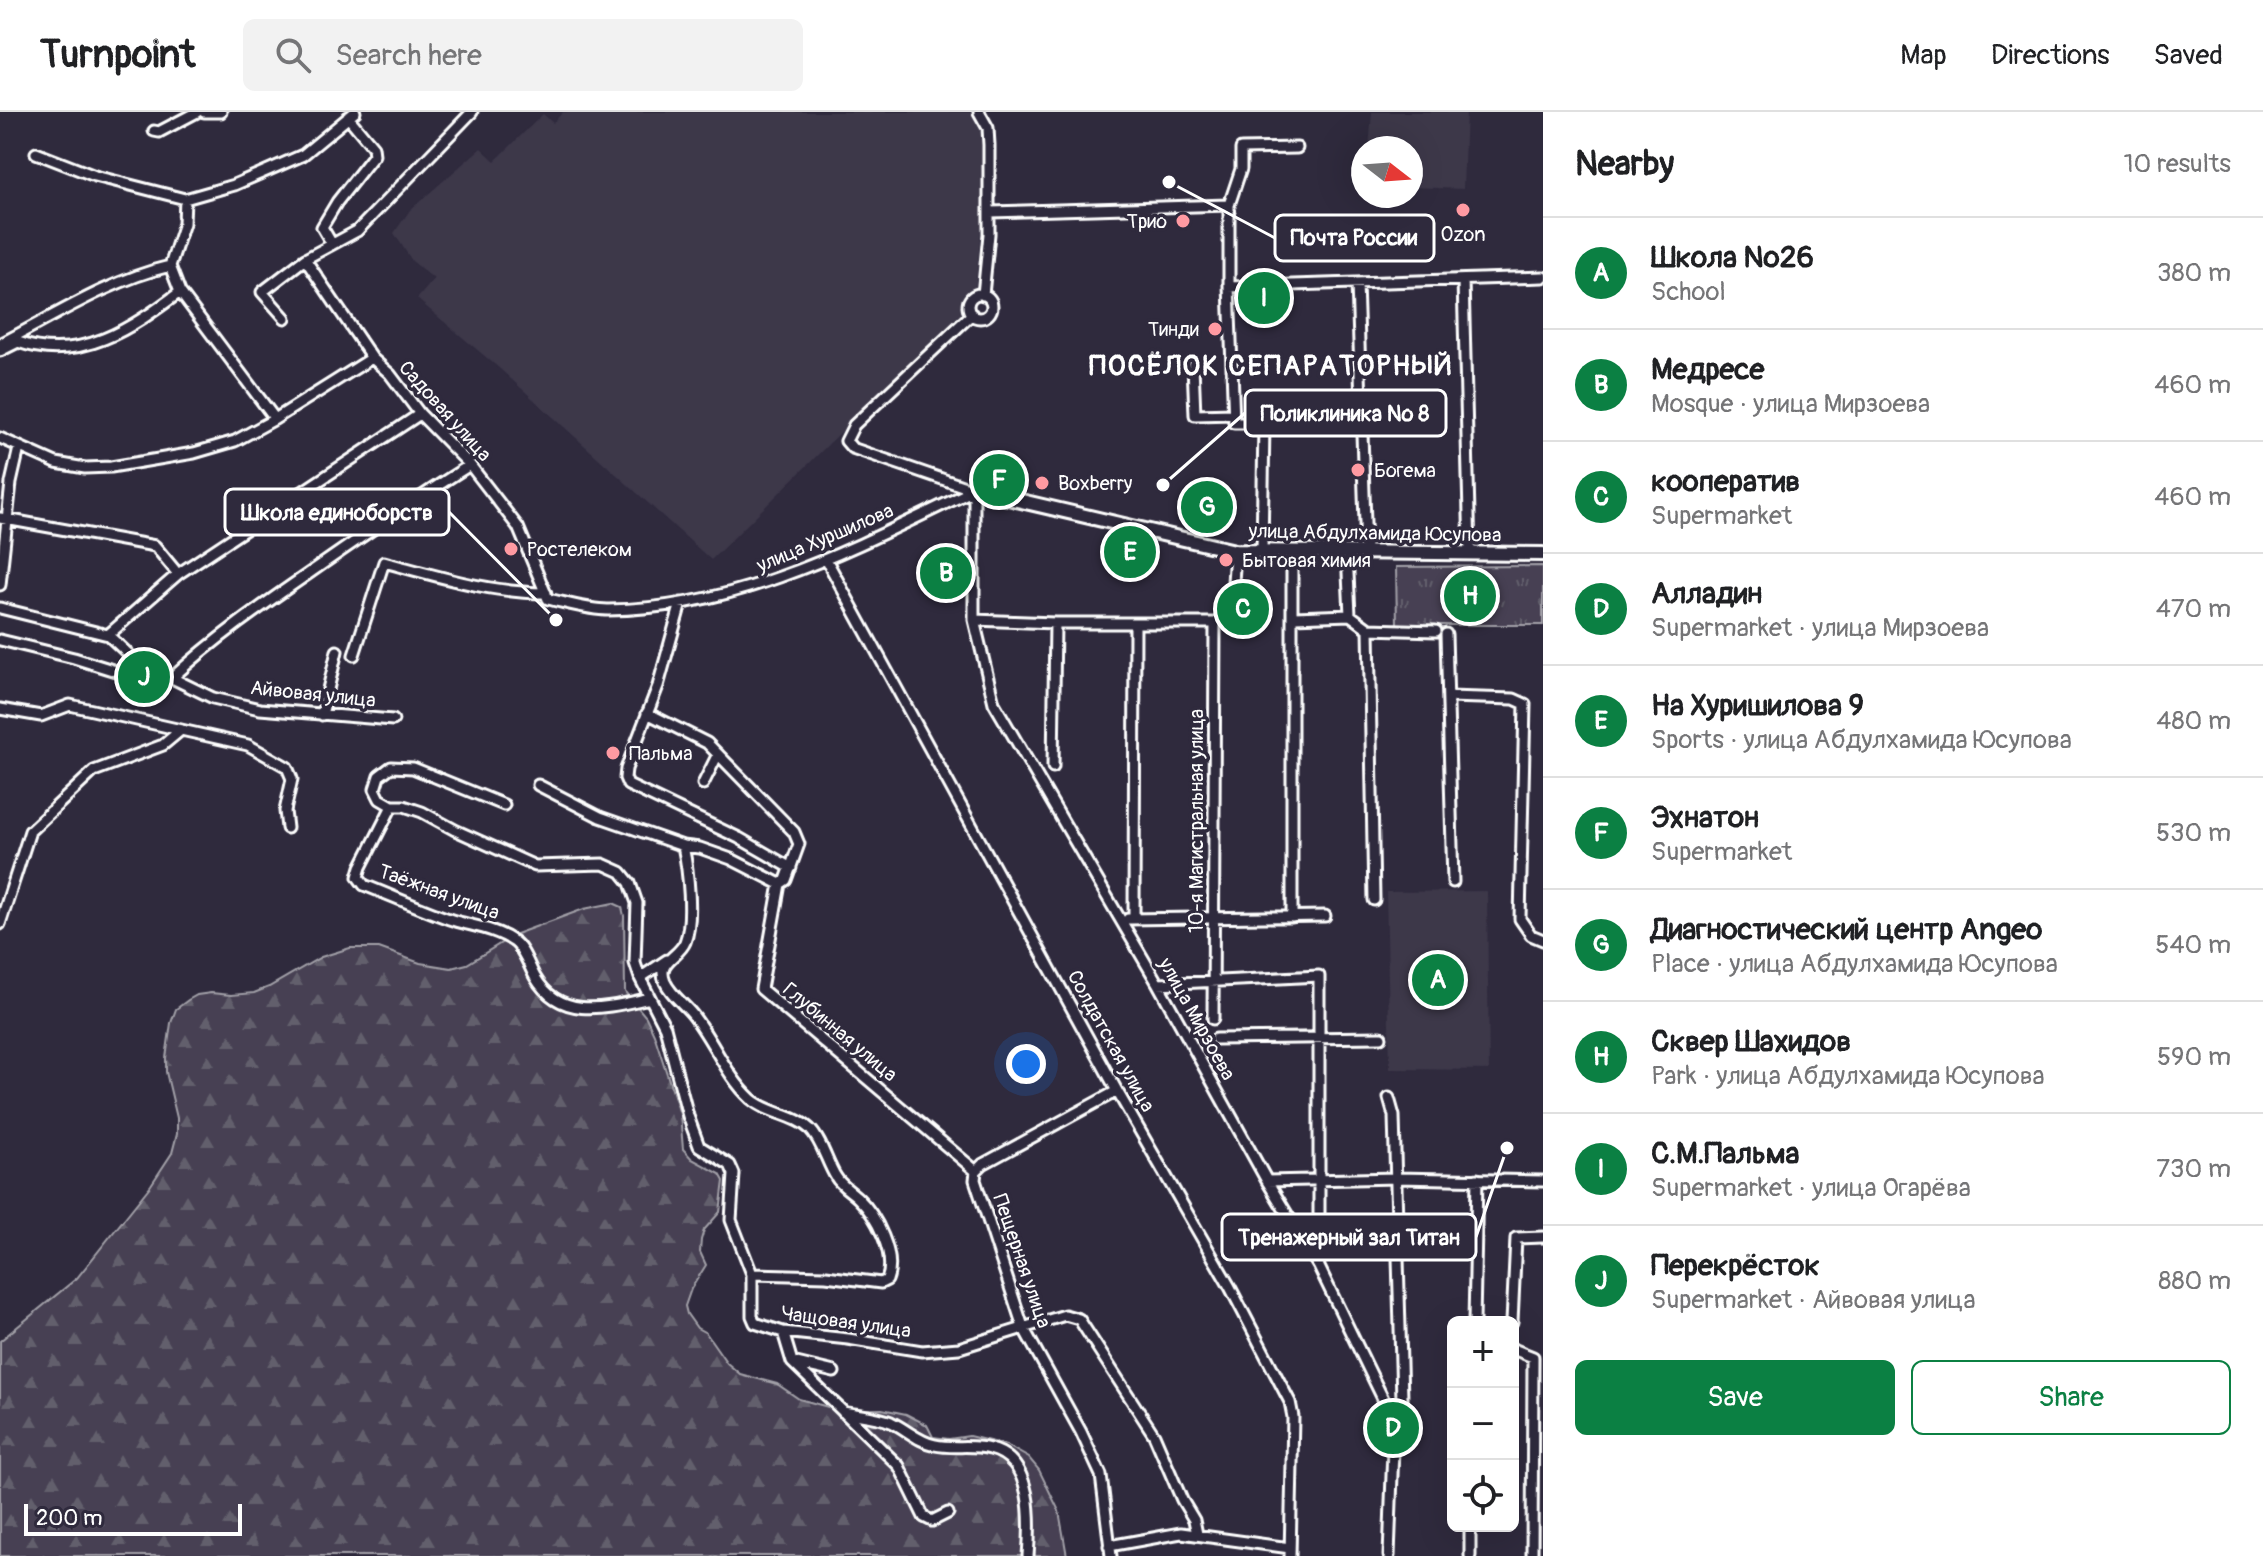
<!DOCTYPE html>
<meta charset="utf-8">
<style>
:root{--surface:#fff;--page:#f2f2f2;--text:#202124;--muted:#757577;--line:#e0e0e0;--accent:#0b8043}
body{margin:0;font-family:Pangolin,sans-serif;background:var(--page);color:var(--text)}
.controls{position:absolute;right:24px;bottom:24px;display:grid;overflow:hidden;border-radius:12px;box-shadow:0 8px 32px #0002}
.controls button{width:72px;height:72px;display:grid;place-items:center;padding:0;border:0;border-bottom:2px solid var(--line);background:var(--surface);color:var(--text);font:40px sans-serif}
.compass{position:absolute;left:1351px;top:24px;width:72px;height:72px;border-radius:50%;background:var(--surface);box-shadow:0 8px 32px #0002;rotate:107deg}
.scale{position:absolute;left:24px;bottom:20px;width:218px;box-sizing:border-box;padding-left:8px;border:4px solid #fff;border-top:0;font-size:22px;line-height:28px;white-space:nowrap;color:#fff;-webkit-text-stroke:6px #2f2a3d;paint-order:stroke}
.you{position:absolute;left:1026px;top:952px;width:28px;height:28px;margin:-20px;border:6px solid #fff;border-radius:50%;background:#1a73e8;box-shadow:0 0 0 12px #1a73e833}
.badge{display:grid;place-items:center;width:52px;height:52px;border-radius:50%;background:var(--accent);color:#fff;font-size:26px;font-weight:700}
.pin{position:absolute;translate:-50% -50%;border:4px solid #fff;box-shadow:0 2px 8px #0006}
.list{margin:0;padding:0;list-style:none}
h2{display:flex;justify-content:space-between;align-items:center;height:104px;margin:0;padding:0 32px;font-size:34px}
h2 small{font-size:26px;font-weight:400;color:var(--muted)}
.list li{display:grid;grid-template-columns:52px 1fr auto;gap:24px;align-items:center;box-sizing:border-box;height:112px;padding:0 32px;border-top:2px solid var(--line)}
.list b{display:block;font-size:30px;white-space:nowrap}
.list p{margin:0;font-size:26px;white-space:nowrap;color:var(--muted)}
.list em{font-size:26px;font-style:normal;color:var(--muted)}
.actions{display:flex;gap:16px;padding:24px 32px}
.actions a{flex:1;padding:18px 0;border:2px solid var(--accent);border-radius:12px;text-align:center;font-size:28px;color:var(--accent)}
.actions .main{background:var(--accent);color:#fff}
.icon{flex:none;width:44px;height:44px;fill:none;stroke:currentColor;stroke-width:2;stroke-linecap:round;stroke-linejoin:round}
.map{position:relative;flex:none;width:1543px;height:1444px;overflow:hidden}
header{display:flex;align-items:center;gap:48px;box-sizing:border-box;height:112px;padding:0 40px;background:var(--surface);border-bottom:2px solid var(--line)}
header strong{font-size:38px}
nav{display:flex;gap:44px;margin-inline-start:auto;font-size:28px}
.search{width:560px;height:72px;background:var(--page);display:flex;align-items:center;gap:20px;box-sizing:border-box;padding:0 28px;border-radius:12px;color:var(--muted);font-size:30px}
main{display:flex}
aside{flex:1;background:var(--surface)}
.map>svg:first-child{display:block}
</style>
<header>
<strong>Turnpoint</strong>
<div class="search"><svg class="icon" aria-label="search" viewBox="0 0 24 24"><circle cx="10" cy="10" r="6"/><path d="M15 15l6 6"/></svg>Search here</div>
<nav><a>Map</a><a>Directions</a><a>Saved</a></nav>
</header>
<main>
<div class="map">
<svg width="1543" height="1444" viewBox="0 0 1543 1444">
<defs>
<pattern id="forest-firs" width="22" height="20" patternUnits="userSpaceOnUse" patternTransform="scale(2)"><rect width="22" height="20" fill="#464152"/><path d="M5 1l3.5 6h-7zM16 11l3.5 6h-7z" fill="#625e6c"/></pattern>
<pattern id="park-tufts" width="24" height="20" patternUnits="userSpaceOnUse" patternTransform="scale(2)"><rect width="24" height="20" fill="#464152"/><path d="M3 7l-1-3M5 7V3M7 7l1-3M15 17l-1-3M17 17v-4M19 17l1-3" fill="none" stroke="#625e6c"/></pattern>
</defs>
<rect width="100%" height="100%" fill="#2f2a3d"/>
<filter id="ink" filterUnits="userSpaceOnUse"><feTurbulence type="fractalNoise" baseFrequency=".0125" numOctaves="2"/><feDisplacementMap in="SourceGraphic" scale="16" xChannelSelector="R" yChannelSelector="G"/><feConvolveMatrix kernelMatrix="1 2 1 2 8 2 1 2 1" color-interpolation-filters="sRGB"/></filter>
<g filter="url(#ink)">
<path fill="#3c3749" d="M 563,0 L 979,0 L 992,11 L 974,189 L 711,448 L 500,257 L 417,187 L 434,167 L 412,149 L 394,121 L 410,98 L 481,36 L 495,49 L 543,2 L 553,11 Z
M 1372,0 L 1466,0 L 1463,77 L 1411,75 L 1411,36 L 1369,36 Z
M 1487,779 L 1489,958 L 1390,957 L 1386,780 Z"/>
<path fill="#464152" stroke="#a2a0a8" stroke-width="2" d="M 1111,425 L 1152,431 L 1149,452 L 1108,449 Z"/>
<path fill="url(#forest-firs)" stroke="#a2a0a8" stroke-width="2" d="M 613,791 L 622,795 L 624,804 L 625,880 L 646,905 L 654,922 L 680,1002 L 683,1037 L 692,1047 L 720,1062 L 724,1069 L 720,1100 L 704,1118 L 701,1128 L 700,1140 L 706,1153 L 691,1177 L 685,1194 L 687,1202 L 697,1216 L 706,1221 L 727,1251 L 740,1262 L 777,1272 L 799,1287 L 839,1298 L 882,1297 L 906,1302 L 927,1313 L 933,1325 L 949,1327 L 969,1324 L 1006,1333 L 1029,1346 L 1039,1358 L 1059,1399 L 1067,1444 L 0,1444 L 0,1229 L 77,1166 L 151,1073 L 172,1041 L 177,1022 L 177,1006 L 166,960 L 166,946 L 171,911 L 176,897 L 188,888 L 197,883 L 211,881 L 231,883 L 254,881 L 269,875 L 321,845 L 350,836 L 379,836 L 420,851 L 451,856 L 467,852 L 516,822 L 584,797 Z"/>
<path fill="url(#park-tufts)" stroke="#a2a0a8" stroke-width="2" d="M 1543,454 L 1543,513 L 1397,513 L 1396,455 Z"/>
<g fill="none" stroke-linecap="round" stroke-linejoin="round">
<g stroke="#fff" stroke-width="15">
<path id="street" d="M 204,0 L 221,0
M 979,0 L 988,16 L 989,33 L 989,122 L 983,183
M 154,19 L 159,20 L 197,0
M 36,41 L 95,64 L 185,87 L 234,73 L 303,43 L 355,0
M 990,100 L 1229,93
M 332,132 L 322,115 L 337,90 L 374,43 L 373,35 L 348,5
M 305,147 L 372,246 L 390,262 L 420,302 L 470,353 L 518,415 L 548,487 C 567,491 589,498 608,498 C 741,497 857,434 974,378
M 170,154 L 180,180 L 275,307
M 1463,168 L 1470,442
M 1357,171 L 1366,441
M 1229,175 L 1543,165
M968 194a12 12 0 1 1 24 0a12 12 0 1 1-24 0Z
M 972,202 L 854,313 L 846,329 L 852,336 L 974,378
M 285,206 L 262,180 L 305,147 L 357,119 L 472,0
M 0,232 C 54,204 110,168 170,154 L 184,111 L 185,87
M 0,239 L 18,230 C 80,252 132,216 180,180
M 1193,253 L 1195,303 L 1234,302
M 0,326 L 56,351 L 85,356 L 111,355 L 194,341 L 235,329 L 275,307 L 372,246
M 974,378 L 974,508 L 994,591 L 1158,872 L 1267,1069 L 1319,1155 L 1386,1293 L 1399,1298 L 1393,1336 L 1389,1444
M 0,406 L 155,434 L 178,462
M 1262,439 L 1264,311 L 1234,311 L 1229,173 L 1229,93 L 1241,57 L 1241,37 L 1297,36
M 1347,441 L 1350,503
M 827,449 L 1117,979 L 1230,1175 L 1290,1290 L 1293,1305 L 1290,1444
M 0,473 L 11,371 L 19,336
M 681,491 L 658,574 L 626,657 L 625,666 L 628,673 L 739,726 L 791,756
M 0,496 L 108,523 L 152,564
M 1294,505 L 1350,503 L 1369,517 L 1436,519
M 974,508 L 1055,511 L 1215,511 L 1231,503 L 1235,439
M 1369,517 L 1374,788
M 1446,522 L 1453,770
M 108,523 L 178,462 L 420,302
M 0,528 L 74,546 L 122,561 L 172,566 L 213,586 L 260,597 L 393,608
M 354,543 L 384,450 C 437,464 490,481 546,481
M 172,566 C 214,527 260,495 308,462 C 361,425 414,388 470,353
M 1448,585 L 1514,587 L 1525,592 L 1520,807 L 1531,823 L 1543,828
M 0,597 L 41,604 L 70,593 L 248,633 L 287,655 L 292,667 L 285,699 L 287,716
M 647,601 L 707,631 L 794,720 L 799,732 L 786,768 L 780,772 L 731,747 L 700,736 L 683,734
M 322,603 L 337,539
M 1053,655 L 1055,511
M 703,672 L 718,642
M 538,673 L 600,705 L 683,734 C 688,757 694,808 685,830 C 679,845 656,849 665,870 C 671,883 683,891 692,902 C 713,928 726,964 751,987 C 768,1002 794,1002 810,1017 C 822,1029 827,1051 836,1065 C 841,1074 851,1079 858,1086 C 876,1103 897,1143 887,1168 L 881,1171 L 826,1164 L 752,1162
M 392,694 L 404,694 L 422,700 L 455,718 L 535,754 L 603,752 L 621,760 L 630,771 L 637,791 L 635,851 L 640,866 L 665,915 L 688,1004 L 699,1034 L 730,1053 L 734,1062 L 731,1108 L 752,1162 L 752,1204 L 755,1211 L 783,1220 L 848,1227 L 922,1239 L 959,1236 L 1065,1203 L 1079,1207 L 1154,1323 L 1182,1388 L 1194,1408 L 1197,1422
M 392,694 L 361,755 L 358,765 L 364,773 C 392,784 421,797 449,807 C 470,814 495,816 513,829 C 523,835 529,854 535,865 C 561,910 608,895 650,886
M 392,694 L 380,687 L 375,677 L 379,664 L 391,655 L 413,656 L 504,693
M 780,772 L 761,877 L 976,1059
M 1292,805 L 1292,439
M 1128,807 L 1325,804
M 1134,807 L 1135,511
M 0,812 L 30,719 L 94,659 L 163,633 L 181,618
M 640,866 L 667,848
M 1158,872 L 1319,864 L 1319,1151
M 1213,907 L 1215,511
M 1216,927 L 1381,925
M 1389,986 L 1394,1004 L 1402,1287 L 1399,1298
M 1267,1069 L 1397,1066 L 1543,1069
M 1474,1210 L 1477,1067
M 1512,1210 L 1516,1126 L 1543,1125
M 783,1220 L 792,1250 L 834,1260
M 1513,1237 L 1533,1245 L 1532,1444
M 792,1250 L 899,1354 L 924,1405 L 932,1409 L 948,1401
M 843,1300 C 858,1303 877,1304 891,1310 C 906,1317 919,1330 935,1333 C 953,1337 972,1332 990,1337 C 1034,1347 1031,1410 1028,1444
M 1109,1434 L 1181,1421 L 1290,1436
M 1111,1444 L 1101,1363 L 1081,1320 L 1023,1215 L 975,1068 L 976,1059 L 983,1052 L 1117,979
M 1470,1444 L 1470,1414"/>
</g>
<g stroke="#fff" stroke-width="18">
<path id="secondary" d="M 974,378 L 1235,439 L 1543,442"/>
</g>
<use href="#street" stroke="#2f2a3d" stroke-width="9"/>
<use href="#secondary" stroke="#2f2a3d" stroke-width="12"/>
</g>
</g>
<g fill="#ff9aa2" stroke="#2f2a3d" stroke-width="3">
<circle cx="1463" cy="98" r="8"/>
<circle cx="1183" cy="109" r="8"/>
<circle cx="1215" cy="217" r="8"/>
<circle cx="1358" cy="358" r="8"/>
<circle cx="1042" cy="371" r="8"/>
<circle cx="511" cy="437" r="8"/>
<circle cx="1226" cy="448" r="8"/>
<circle cx="613" cy="641" r="8"/>
</g>
<g text-anchor="middle" dominant-baseline="central" stroke-width="7" stroke-linejoin="round" paint-order="stroke">
<g font-size="20" fill="#fff" stroke="#2f2a3d" text-anchor="start">
<text x="1167" y="109" text-anchor="end">Трио</text>
<text x="1463" y="122" text-anchor="middle">Ozon</text>
<text x="1199" y="217" text-anchor="end">Тинди</text>
<text x="1374" y="358">Богема</text>
<text x="1058" y="371">Boxberry</text>
<text x="527" y="437">Ростелеком</text>
<text x="1242" y="448">Бытовая химия</text>
<text x="629" y="641">Пальма</text>
</g>
<g font-size="20" fill="#fff" stroke="#2f2a3d">
<text transform="translate(445 299) rotate(48)">Садовая улица</text>
<text transform="translate(1375 421) rotate(1)">улица Абдулхамида Юсупова</text>
<text transform="translate(825 426) rotate(-23)">улица Хуршилова</text>
<text transform="translate(313 582) rotate(6)">Айвовая улица</text>
<text transform="translate(1196 709) rotate(-90)">10-я Магистральная улица</text>
<text transform="translate(439 780) rotate(20)">Таёжная улица</text>
<text transform="translate(1197 907) rotate(61)">улица Мирзоева</text>
<text transform="translate(840 920) rotate(40)">Глубинная улица</text>
<text transform="translate(1111 929) rotate(61)">Солдатская улица</text>
<text transform="translate(1022 1149) rotate(71)">Пещерная улица</text>
<text transform="translate(846 1210) rotate(8)">Чащовая улица</text>
</g>
<g font-size="28" font-weight="bold" letter-spacing="2" fill="#fff" stroke="#2f2a3d">
<text x="1271" y="254">ПОСЁЛОК СЕПАРАТОРНЫЙ</text>
</g>
</g>
<path fill="none" stroke="#fff" stroke-width="3" d="M1169 70L1275 126M1163 373L1245 301M556 508L449 400M1507 1036L1476 1125"/>
<g fill="#fff" stroke="#2f2a3d" stroke-width="3">
<circle cx="1169" cy="70" r="8"/>
<circle cx="1163" cy="373" r="8"/>
<circle cx="556" cy="508" r="8"/>
<circle cx="1507" cy="1036" r="8"/>
</g>
<g fill="#2f2a3d" stroke="#fff" stroke-width="3">
<rect x="1275" y="103" width="159" height="46" rx="8"/>
<rect x="1245" y="278" width="201" height="46" rx="8"/>
<rect x="225" y="377" width="224" height="46" rx="8"/>
<rect x="1222" y="1102" width="254" height="46" rx="8"/>
</g>
<g font-size="22" text-anchor="middle" font-weight="bold" fill="#fff">
<text x="1354" y="133">Почта России</text>
<text x="1345" y="309">Поликлиника № 8</text>
<text x="337" y="408">Школа единоборств</text>
<text x="1349" y="1133">Тренажерный зал Титан</text>
</g>
</svg>
<div class="controls">
<button>+</button>
<button>−</button>
<button><svg class="icon" aria-label="locate" viewBox="0 0 24 24"><circle cx="12" cy="12" r="6"/><path d="M12 2v4M12 18v4M2 12h4M18 12h4"/></svg></button>
</div>
<svg class="compass" viewBox="-18 -18 36 36"><path d="M0-13l5 13h-10z" fill="#e53935"/><path d="M0 13l5-13h-10z" fill="#757577"/></svg>
<div class="scale">200 m</div>
<div class="you"></div>
<div class="pin badge" style="left:1438px;top:868px">A</div>
<div class="pin badge" style="left:946px;top:461px">B</div>
<div class="pin badge" style="left:1243px;top:497px">C</div>
<div class="pin badge" style="left:1393px;top:1316px">D</div>
<div class="pin badge" style="left:1130px;top:440px">E</div>
<div class="pin badge" style="left:999px;top:368px">F</div>
<div class="pin badge" style="left:1207px;top:395px">G</div>
<div class="pin badge" style="left:1470px;top:484px">H</div>
<div class="pin badge" style="left:1264px;top:186px">I</div>
<div class="pin badge" style="left:144px;top:565px">J</div>
</div>
<aside>
<h2>Nearby<small>10 results</small></h2>
<ul class="list">
<li><span class="badge">A</span><div><b>Школа №26</b><p>School</p></div><em>380 m</em></li>
<li><span class="badge">B</span><div><b>Медресе</b><p>Mosque · улица Мирзоева</p></div><em>460 m</em></li>
<li><span class="badge">C</span><div><b>кооператив</b><p>Supermarket</p></div><em>460 m</em></li>
<li><span class="badge">D</span><div><b>Алладин</b><p>Supermarket · улица Мирзоева</p></div><em>470 m</em></li>
<li><span class="badge">E</span><div><b>На Хуришилова 9</b><p>Sports · улица Абдулхамида Юсупова</p></div><em>480 m</em></li>
<li><span class="badge">F</span><div><b>Эхнатон</b><p>Supermarket</p></div><em>530 m</em></li>
<li><span class="badge">G</span><div><b>Диагностический центр Angeo</b><p>Place · улица Абдулхамида Юсупова</p></div><em>540 m</em></li>
<li><span class="badge">H</span><div><b>Сквер Шахидов</b><p>Park · улица Абдулхамида Юсупова</p></div><em>590 m</em></li>
<li><span class="badge">I</span><div><b>С.М.Пальма</b><p>Supermarket · улица Огарёва</p></div><em>730 m</em></li>
<li><span class="badge">J</span><div><b>Перекрёсток</b><p>Supermarket · Айвовая улица</p></div><em>880 m</em></li>
</ul>
<div class="actions"><a class="main">Save</a><a>Share</a></div>
</aside>
</main>
